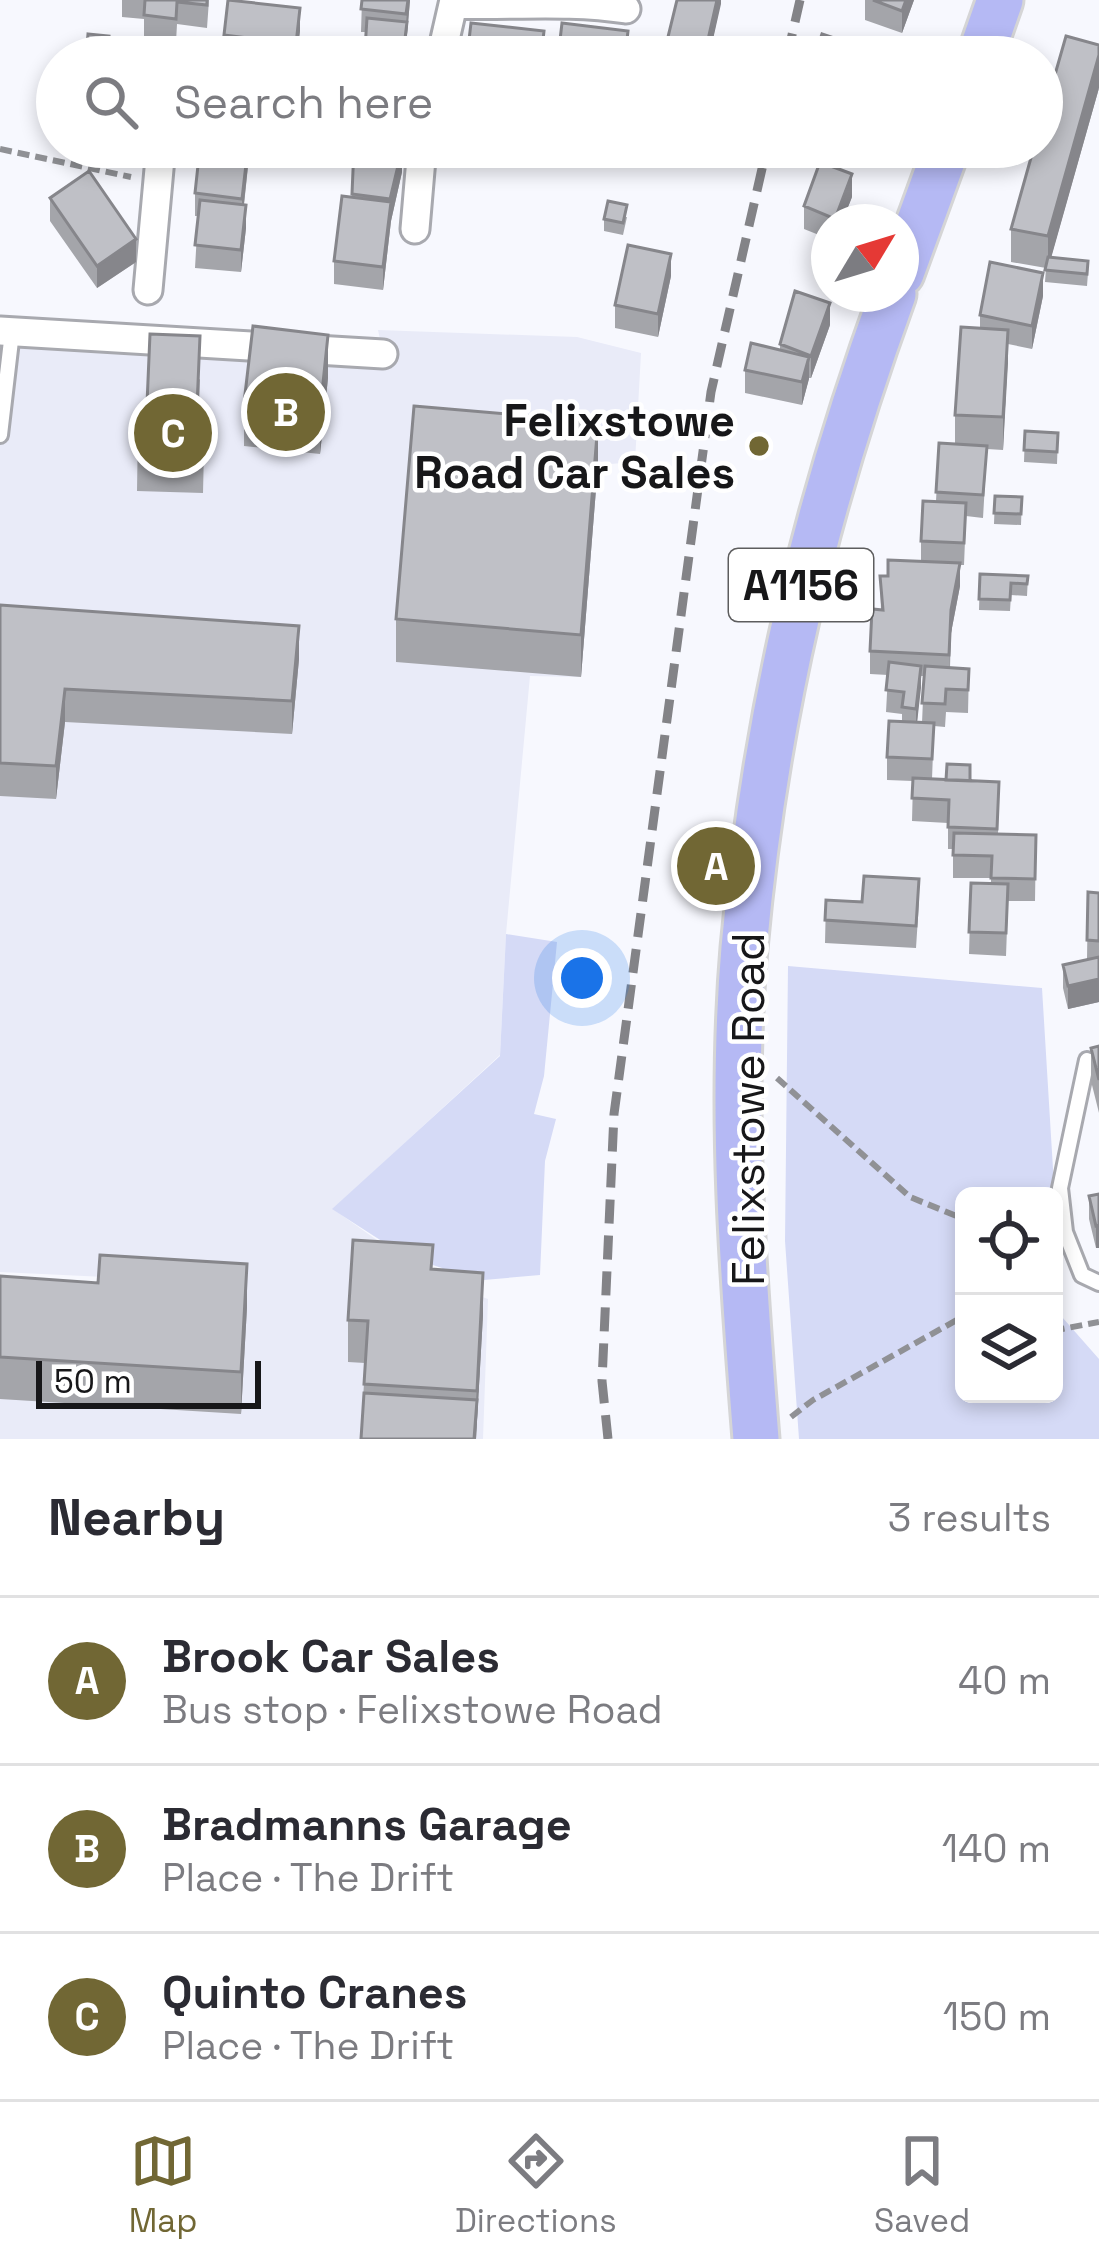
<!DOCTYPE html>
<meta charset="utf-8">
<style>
:root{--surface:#fff;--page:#f7f7f7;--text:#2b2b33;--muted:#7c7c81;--line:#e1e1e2;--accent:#716734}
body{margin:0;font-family:"Space Grotesk",sans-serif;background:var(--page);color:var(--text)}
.controls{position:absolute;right:36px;bottom:36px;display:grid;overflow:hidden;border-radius:18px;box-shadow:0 6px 18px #0003}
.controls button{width:108px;height:108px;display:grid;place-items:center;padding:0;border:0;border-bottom:3px solid var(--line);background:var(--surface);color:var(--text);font:60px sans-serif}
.compass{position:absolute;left:811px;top:204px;width:108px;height:108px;border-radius:50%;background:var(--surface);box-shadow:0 6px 18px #0003;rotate:52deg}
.scale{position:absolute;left:36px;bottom:30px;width:225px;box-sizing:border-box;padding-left:12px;border:6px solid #171719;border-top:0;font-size:33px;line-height:42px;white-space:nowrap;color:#171719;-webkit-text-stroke:9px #fff;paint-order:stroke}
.you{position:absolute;left:582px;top:978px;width:42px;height:42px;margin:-30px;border:9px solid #fff;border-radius:50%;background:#1a73e8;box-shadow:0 0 0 18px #1a73e833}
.badge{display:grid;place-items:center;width:78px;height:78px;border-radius:50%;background:var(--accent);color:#fff;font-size:39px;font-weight:700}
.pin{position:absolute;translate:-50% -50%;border:6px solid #fff;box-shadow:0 3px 12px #0006}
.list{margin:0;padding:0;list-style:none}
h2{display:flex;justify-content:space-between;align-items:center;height:156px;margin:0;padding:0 48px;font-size:51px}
h2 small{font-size:39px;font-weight:400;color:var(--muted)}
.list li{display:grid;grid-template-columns:78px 1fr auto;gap:36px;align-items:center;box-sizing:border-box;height:168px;padding:0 48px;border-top:3px solid var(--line)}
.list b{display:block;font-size:45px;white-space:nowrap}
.list p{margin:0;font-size:39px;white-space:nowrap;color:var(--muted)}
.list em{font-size:39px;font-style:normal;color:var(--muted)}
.icon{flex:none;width:66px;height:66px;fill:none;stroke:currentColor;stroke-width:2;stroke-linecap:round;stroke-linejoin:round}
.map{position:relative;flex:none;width:1099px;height:1439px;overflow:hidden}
.search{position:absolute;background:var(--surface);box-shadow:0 6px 18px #0003;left:36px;right:36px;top:36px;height:132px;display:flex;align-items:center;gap:30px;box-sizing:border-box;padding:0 42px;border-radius:66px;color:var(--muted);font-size:45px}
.sheet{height:660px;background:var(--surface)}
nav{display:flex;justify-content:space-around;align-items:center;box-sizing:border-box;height:168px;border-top:3px solid var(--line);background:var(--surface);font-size:33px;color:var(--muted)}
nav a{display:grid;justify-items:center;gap:6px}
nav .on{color:var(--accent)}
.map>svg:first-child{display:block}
</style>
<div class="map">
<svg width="1099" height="1439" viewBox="0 0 1099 1439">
<rect width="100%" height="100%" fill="#f7f8fe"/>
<path fill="#e9ebf8" d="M 378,330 L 577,337 L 641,353 L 635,462 L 598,465 L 581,677 L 530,676 L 506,934 L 500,1055 L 333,1209 L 432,1279 L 488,1299 L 483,1439 L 0,1439 L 0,1300 L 190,1281 L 0,1272 L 0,331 L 383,353 Z"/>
<path fill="#d5daf6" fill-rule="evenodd" d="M 506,934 L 557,942 L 544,1076 L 534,1114 L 556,1119 L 545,1161 L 540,1275 L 449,1283 L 442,1268 L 405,1256 L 332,1209 L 500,1056 Z
M 788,966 L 1042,988 L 1062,1317 L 1099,1359 L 1099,1439 L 799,1439 L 785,1241 ZM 964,1196 L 1054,1196 L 1054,1394 L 964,1394 Z"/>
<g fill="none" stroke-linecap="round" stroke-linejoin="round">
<g stroke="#a8a9af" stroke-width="20">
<path id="service" d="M 0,435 L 12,332
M 1087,1060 L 1060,1188 L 1065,1232 L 1082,1275 L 1099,1283"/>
</g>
<g stroke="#a8a9af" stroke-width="33">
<path id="minor" d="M 454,4 C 511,6 568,0 626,9
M 441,57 L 454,0
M 415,229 L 422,147
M 148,290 L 161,147
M 0,331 L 383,354"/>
</g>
<g stroke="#d5d5d6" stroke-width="51">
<path id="primary" d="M 980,57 L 1000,0
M 901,273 L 947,147
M 756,1439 C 743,1276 730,1111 744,948 C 765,717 814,511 893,294"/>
</g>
<path stroke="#909195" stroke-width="6" stroke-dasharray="12 6" stroke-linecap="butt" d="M 0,149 L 131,177
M 777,1078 L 910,1197 L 964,1219
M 1054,1324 L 1062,1329 L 1099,1322
M 791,1417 L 813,1400 L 964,1316"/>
<use href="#service" stroke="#fff" stroke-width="14"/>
<use href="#minor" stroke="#fff" stroke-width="27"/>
<use href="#primary" stroke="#b5b9f4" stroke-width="45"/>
<path stroke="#838387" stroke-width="9" stroke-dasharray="24 12" stroke-linecap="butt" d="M 787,57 L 800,0
M 608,1439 L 602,1381 L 614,1114 L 711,392 L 767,147"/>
</g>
<path fill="#a4a5aa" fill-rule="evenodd" d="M 122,0 L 209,0 L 207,28 L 177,24 L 176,42 L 144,38 L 144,19 L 122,17 Z
M 362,0 L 410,0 L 407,36 L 407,57 L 365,49 L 366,32 L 361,32 Z
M 721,0 L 709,57 L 668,57 L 668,37 Z
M 865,0 L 914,0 L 902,33 L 865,20 Z
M 300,31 L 297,57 L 224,57 L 224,35 Z
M 817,48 L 876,57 L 817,57 Z
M 1099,88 L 1051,257 L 1088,273 L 1087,286 L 1045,282 L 1046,268 L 1011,262 L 1011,229 Z
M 250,147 L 244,205 L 246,228 L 241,272 L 195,268 L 198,216 L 195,216 L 195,193 Z
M 354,147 L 402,172 L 391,221 L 383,290 L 334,284 L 334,261 L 352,197 Z
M 852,197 L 842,222 L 829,222 L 829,239 L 804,229 L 804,206 Z
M 50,198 L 136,262 L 97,288 L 50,221 Z
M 627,217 L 623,235 L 604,231 L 604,219 Z
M 671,276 L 658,337 L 615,328 L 615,305 Z
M 1043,296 L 1032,349 L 1008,344 L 1003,450 L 987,449 L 983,518 L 966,516 L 964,565 L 960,565 L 960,586 L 951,633 L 950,668 L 969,669 L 968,713 L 946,712 L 945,727 L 934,726 L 932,779 L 999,782 L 998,834 L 1036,835 L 1035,901 L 1008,901 L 1006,956 L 969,954 L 971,883 L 991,884 L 991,878 L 953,878 L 953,849 L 948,849 L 948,823 L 912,821 L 913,781 L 887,780 L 887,757 L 902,722 L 902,714 L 886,712 L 888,675 L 870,674 L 870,651 L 881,610 L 880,576 L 888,576 L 921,562 L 921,541 L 936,501 L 939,443 L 955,444 L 955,415 L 980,328 L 980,315 ZM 921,676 L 924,676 L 922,723 L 917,722 Z
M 830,325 L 811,378 L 809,378 L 802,405 L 745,393 L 745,370 L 780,350 L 780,344 Z
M 328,378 L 320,454 L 244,446 L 244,403 Z
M 200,379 L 199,407 L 205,407 L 203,493 L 137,491 L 138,425 L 147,426 L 147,404 Z
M 1025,431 L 1058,433 L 1057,464 L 1024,462 Z
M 598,464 L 581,677 L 396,662 L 396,619 Z
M 995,496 L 1022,497 L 1021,525 L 994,524 Z
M 980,574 L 1028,576 L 1027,596 L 1011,595 L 1010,611 L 979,610 Z
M 0,605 L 299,659 L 292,734 L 65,722 L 56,799 L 0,796 Z
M 1088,892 L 1099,893 L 1099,1002 L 1068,1009 L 1063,988 L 1063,965 L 1087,959 Z
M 826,900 L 919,902 L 916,948 L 825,943 Z
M 1099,1046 L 1099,1113 L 1091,1081 L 1091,1048 Z
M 1099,1194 L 1096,1248 L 1089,1219 L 1089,1196 Z
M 433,1270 L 483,1315 L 476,1439 L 361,1439 L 365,1363 L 348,1362 L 348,1320 Z
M 0,1276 L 247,1307 L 241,1414 L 0,1399 Z"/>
<path fill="#86868b" d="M 408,0 L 410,0 L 405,57 L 404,47 Z
M 717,0 L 721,0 L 721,4 L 709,57 L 704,57 Z
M 906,0 L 914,0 L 902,33 L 902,11 Z
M 300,8 L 300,31 L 296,57 L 296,44 Z
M 1099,55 L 1099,88 L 1048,269 L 1048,236 Z
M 248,147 L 250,147 L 242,221 L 242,199 Z
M 402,149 L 402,172 L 391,221 L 383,290 L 383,267 L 390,199 Z
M 852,174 L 852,197 L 842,222 L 835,222 Z
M 246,205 L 246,228 L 241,272 L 241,250 Z
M 136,239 L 136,262 L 97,288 L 97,266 Z
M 671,254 L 671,276 L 658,337 L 658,314 Z
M 1043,273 L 1043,296 L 1032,349 L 1032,326 Z
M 830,303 L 830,325 L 811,378 L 811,356 Z
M 1008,330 L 1008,363 L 1003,450 L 1003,417 Z
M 328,335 L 328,378 L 320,454 L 320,412 Z
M 809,357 L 809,379 L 802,405 L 802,382 Z
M 598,422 L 598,464 L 581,677 L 581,635 Z
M 960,563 L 960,586 L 951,633 L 949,677 L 951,610 Z
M 299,626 L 299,659 L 292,734 L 292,701 Z
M 921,666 L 921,688 L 916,732 L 916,709 Z
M 65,689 L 65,722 L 56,799 L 56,766 Z
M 1099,979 L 1099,1002 L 1068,1009 L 1068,986 Z
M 1099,1225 L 1099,1248 L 1096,1248 L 1096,1226 Z
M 247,1264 L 247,1307 L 241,1414 L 241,1372 Z
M 483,1273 L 483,1315 L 476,1439 L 474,1439 Z"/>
<path fill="#bfc0c6" stroke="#86868b" stroke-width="3" d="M 145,0 L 207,0 L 207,5 L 177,2 L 176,19 L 144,15 Z
M 228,0 L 300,8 L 296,44 L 224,35 Z
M 362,0 L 408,0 L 406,14 L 361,9 Z
M 677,0 L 717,0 L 704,57 L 682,57 L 685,41 L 668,37 Z
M 873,0 L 906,0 L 902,11 Z
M 367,18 L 407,22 L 404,47 L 407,48 L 406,57 L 358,57 L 359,48 L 365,49 Z
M 471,23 L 544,31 L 541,57 L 467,57 Z
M 562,23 L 628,31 L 625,57 L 558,57 Z
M 88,34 L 109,36 L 107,57 L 86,57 Z
M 822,34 L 876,52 L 874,57 L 843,57 L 817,48 Z
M 1066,36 L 1099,45 L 1099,55 L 1048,236 L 1011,229 L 1034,147 L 1042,147 L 1042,120 Z
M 200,147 L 248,147 L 242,199 L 195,193 Z
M 354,147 L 402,149 L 390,199 L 352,194 Z
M 820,162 L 852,174 L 835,219 L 804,206 Z
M 89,171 L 136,239 L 97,266 L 50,198 Z
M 342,196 L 391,202 L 383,267 L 334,261 Z
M 200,200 L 246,205 L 241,250 L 195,245 Z
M 608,201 L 627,205 L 623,223 L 604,219 Z
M 628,245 L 671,254 L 658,314 L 615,305 Z
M 1048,257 L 1088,261 L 1087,274 L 1045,270 Z
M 990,262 L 1043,273 L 1032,326 L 980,315 Z
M 795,291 L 830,303 L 811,356 L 780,344 Z
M 253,326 L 328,335 L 320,412 L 244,403 Z
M 961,327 L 1008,330 L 1003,417 L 955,415 Z
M 150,334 L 200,336 L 197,407 L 205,407 L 203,450 L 137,448 L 138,425 L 156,426 L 156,407 L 147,404 Z
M 751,343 L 809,357 L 802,382 L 745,370 Z
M 414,406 L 598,422 L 581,635 L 396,619 Z
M 1025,431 L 1058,433 L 1057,452 L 1024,450 Z
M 939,443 L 987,446 L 983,495 L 936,492 Z
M 995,496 L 1022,497 L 1021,514 L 994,513 Z
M 923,501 L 966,503 L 964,543 L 921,541 Z
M 888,560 L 960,563 L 951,610 L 949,655 L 870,651 L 872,609 L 883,610 L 880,576 L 888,576 Z
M 980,574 L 1028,576 L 1027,584 L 1011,583 L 1010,600 L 979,599 Z
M 0,605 L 299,626 L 292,701 L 65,689 L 56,766 L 0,763 Z
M 889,662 L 921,666 L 916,709 L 902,707 L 904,692 L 886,690 Z
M 925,666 L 969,669 L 968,690 L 946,689 L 945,704 L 922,703 Z
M 889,721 L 934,723 L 932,759 L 887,757 Z
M 947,764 L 970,765 L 970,781 L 946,780 Z
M 913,778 L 999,782 L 997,829 L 948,827 L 949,800 L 912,798 Z
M 954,833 L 1036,835 L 1035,879 L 991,878 L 992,856 L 953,855 Z
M 864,876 L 919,879 L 916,926 L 825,920 L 826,900 L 862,902 Z
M 971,883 L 1008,884 L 1006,933 L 969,932 Z
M 1088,892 L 1099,893 L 1099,941 L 1087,940 Z
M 1099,957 L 1099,979 L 1068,986 L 1063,965 Z
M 1099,1046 L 1099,1080 L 1091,1048 Z
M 1099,1194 L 1099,1225 L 1096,1226 L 1089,1196 Z
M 353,1240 L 433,1245 L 431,1269 L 483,1273 L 477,1391 L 364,1384 L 368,1321 L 348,1320 Z
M 100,1255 L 247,1264 L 241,1372 L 0,1357 L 0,1276 L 98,1283 Z
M 364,1393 L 477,1400 L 474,1439 L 361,1439 Z"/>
<circle fill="#716734" stroke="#fff" stroke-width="4.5" cx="759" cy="446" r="12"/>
<g text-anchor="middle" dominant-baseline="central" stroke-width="9" stroke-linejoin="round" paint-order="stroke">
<rect fill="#fff" stroke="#5d5d5e" stroke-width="3" x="729" y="549" width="144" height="72" rx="9"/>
<g font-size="42" font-weight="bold" fill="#171719">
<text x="801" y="585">A1156</text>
</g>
<g font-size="45" font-weight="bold" fill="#171719" stroke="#fff" text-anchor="end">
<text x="735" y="420">Felixstowe<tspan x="735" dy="52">Road Car Sales</tspan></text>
</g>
<g font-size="45" fill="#171719" stroke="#fff">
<text transform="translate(748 1109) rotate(-90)">Felixstowe Road</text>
</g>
</g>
</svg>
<div class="controls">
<button><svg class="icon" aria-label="locate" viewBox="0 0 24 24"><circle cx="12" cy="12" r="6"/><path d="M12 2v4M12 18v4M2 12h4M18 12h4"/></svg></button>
<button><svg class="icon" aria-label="layers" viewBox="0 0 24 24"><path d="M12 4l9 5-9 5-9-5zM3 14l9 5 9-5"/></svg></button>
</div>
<svg class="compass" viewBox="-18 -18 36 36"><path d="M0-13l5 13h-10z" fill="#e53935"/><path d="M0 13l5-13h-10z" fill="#7c7c81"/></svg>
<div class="scale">50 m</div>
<div class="you"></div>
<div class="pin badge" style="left:716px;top:866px">A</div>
<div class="pin badge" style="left:286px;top:412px">B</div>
<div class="pin badge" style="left:173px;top:433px">C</div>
<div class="search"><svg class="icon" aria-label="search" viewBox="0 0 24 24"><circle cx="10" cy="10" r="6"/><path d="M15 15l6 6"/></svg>Search here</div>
</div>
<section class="sheet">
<h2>Nearby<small>3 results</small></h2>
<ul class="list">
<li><span class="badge">A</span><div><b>Brook Car Sales</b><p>Bus stop · Felixstowe Road</p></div><em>40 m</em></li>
<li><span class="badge">B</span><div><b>Bradmanns Garage</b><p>Place · The Drift</p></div><em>140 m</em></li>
<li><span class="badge">C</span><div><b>Quinto Cranes</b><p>Place · The Drift</p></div><em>150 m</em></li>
</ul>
</section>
<nav>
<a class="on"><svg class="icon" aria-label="map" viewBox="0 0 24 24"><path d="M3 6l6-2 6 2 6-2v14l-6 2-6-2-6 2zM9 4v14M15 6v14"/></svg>Map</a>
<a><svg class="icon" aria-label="directions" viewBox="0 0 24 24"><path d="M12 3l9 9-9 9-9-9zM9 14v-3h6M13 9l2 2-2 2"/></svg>Directions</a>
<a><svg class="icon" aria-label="saved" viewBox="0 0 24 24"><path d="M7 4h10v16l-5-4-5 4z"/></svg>Saved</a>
</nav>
